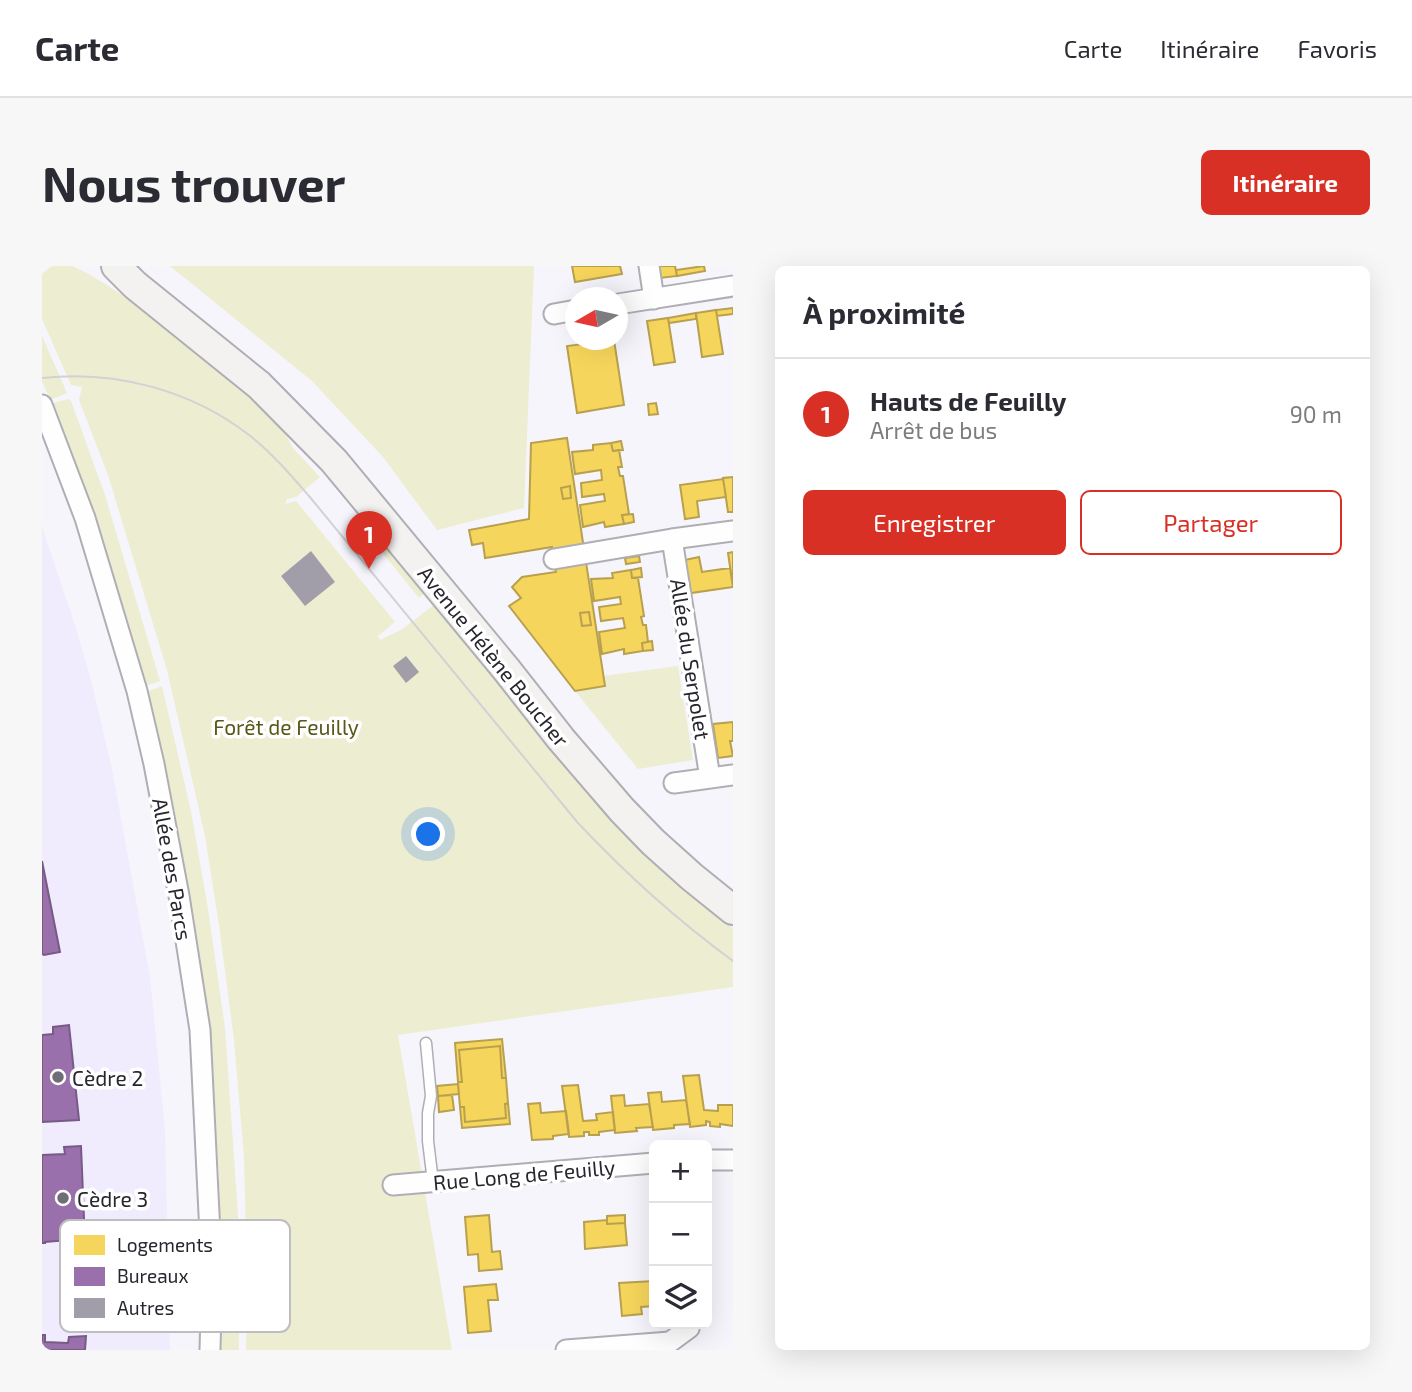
<!DOCTYPE html>
<html lang="fr">
<meta charset="utf-8">
<style>
:root{--surface:#fff;--page:#f7f7f7;--text:#2b2b33;--muted:#7c7c81;--line:#e1e1e2;--accent:#d93025}
body{margin:0;font-family:"Exo 2",sans-serif;background:var(--page);color:var(--text)}
.controls{position:absolute;right:21px;bottom:21px;display:grid;overflow:hidden;border-radius:10px;box-shadow:0 7px 28px #0002}
.controls button{width:63px;height:63px;display:grid;place-items:center;padding:0;border:0;border-bottom:2px solid var(--line);background:var(--surface);color:var(--text);font:35px sans-serif}
.compass{position:absolute;left:523px;top:21px;width:63px;height:63px;border-radius:50%;background:var(--surface);box-shadow:0 7px 28px #0002;rotate:261deg}
.you{position:absolute;left:387px;top:569px;width:24px;height:24px;margin:-18px;border:5px solid #fff;border-radius:50%;background:#1a73e8;box-shadow:0 0 0 10px #1a73e833}
.badge{display:grid;place-items:center;width:46px;height:46px;border-radius:50%;background:var(--accent);color:#fff;font-size:23px;font-weight:700}
.pin{position:absolute;translate:-50% -58px;filter:drop-shadow(0 2px 4px #0008)}
.pin::after{content:'';position:absolute;top:37px;width:24px;height:21px;background:inherit;clip-path:polygon(0 0,100% 0,50% 100%)}
.list{margin:0;padding:0;list-style:none}
h2{display:flex;justify-content:space-between;align-items:center;height:91px;margin:0;padding:0 28px;font-size:30px}
h2 small{font-size:23px;font-weight:400;color:var(--muted)}
.list li{display:grid;grid-template-columns:46px 1fr auto;gap:21px;align-items:center;box-sizing:border-box;height:112px;padding:0 28px;border-top:2px solid var(--line)}
.list b{display:block;font-size:26px;white-space:nowrap}
.list p{margin:0;font-size:23px;white-space:nowrap;color:var(--muted)}
.list em{font-size:23px;font-style:normal;color:var(--muted)}
.actions{display:flex;gap:14px;padding:21px 28px}
.actions a{flex:1;padding:16px 0;border:2px solid var(--accent);border-radius:10px;text-align:center;font-size:24px;color:var(--accent)}
.actions .main{background:var(--accent);color:#fff}
.icon{flex:none;width:38px;height:38px;fill:none;stroke:currentColor;stroke-width:2;stroke-linecap:round;stroke-linejoin:round}
.map{position:relative;flex:none;width:691px;height:1084px;overflow:hidden;border-radius:10px}
header{display:flex;align-items:center;gap:42px;box-sizing:border-box;height:98px;padding:0 35px;background:var(--surface);border-bottom:2px solid var(--line)}
header strong{font-size:33px}
nav{display:flex;gap:38px;margin-inline-start:auto;font-size:24px}
.intro{display:flex;align-items:center;justify-content:space-between;box-sizing:border-box;height:168px;padding:0 42px}
h1{margin:0;font-size:49px}
.button{padding:18px 32px;border-radius:10px;background:var(--accent);color:#fff;font-size:24px;font-weight:700}
main{display:flex;gap:42px;padding:0 42px}
aside{flex:1;background:var(--surface);border-radius:10px;box-shadow:0 7px 28px #0002}
.map>svg:first-child{display:block}
</style>
<header>
<strong>Carte</strong>
<nav><a>Carte</a><a>Itinéraire</a><a>Favoris</a></nav>
</header>
<div class="intro"><h1>Nous trouver</h1><a class="button">Itinéraire</a></div>
<main>
<div class="map">
<svg width="691" height="1084" viewBox="0 0 691 1084">
<rect width="100%" height="100%" fill="#f6f5fb"/>
<path fill="#f0ecfd" d="M 0,261 L 34,362 L 49,414 L 70,503 L 108,711 L 123,864 L 128,1084 L 0,1084 Z"/>
<path fill="#ededd2" fill-rule="evenodd" d="M 10,0 L 30,0 L 47,8 L 79,28 L 187,112 L 241,163 L 251,182 L 278,211 L 254,231 L 245,233 L 243,238 L 254,235 L 353,356 L 336,370 L 338,374 L 359,364 L 393,338 C 463,425 529,517 609,594 C 635,618 663,640 691,662 L 691,721 L 356,769 L 410,1084 L 204,1084 L 205,1011 L 202,892 L 192,774 L 177,659 L 163,570 L 125,404 L 66,209 L 37,134 L 40,121 L 29,119 L 0,53 L 0,8 ZM 269,285 L 293,316 L 263,339 L 239,310 Z
M 128,0 L 492,0 L 482,242 L 395,264 L 341,191 L 270,115 Z
M 0,70 L 25,127 L 8,134 L 0,115 Z
M 26,133 L 29,135 L 63,229 L 118,415 L 103,420 C 77,324 47,230 11,137 Z
M 322,256 L 382,328 L 377,332 L 319,260 Z
M 636,400 L 651,494 L 596,503 L 533,425 L 562,420 L 561,410 Z
M 120,420 L 149,545 L 166,643 L 183,762 L 196,949 L 197,1084 L 180,1084 L 177,905 L 164,747 L 141,595 L 104,426 Z"/>
<path fill="#f6d55c" stroke="#b8a04e" stroke-width="2" d="M 530,0 L 578,0 L 580,8 L 533,16 Z
M 616,0 L 633,0 L 635,10 L 618,12 Z
M 662,0 L 663,5 L 635,10 L 634,4 Z
M 691,42 L 691,48 L 675,50 L 674,44 Z
M 674,44 L 681,88 L 660,91 L 654,47 Z
M 654,47 L 654,53 L 627,57 L 626,52 Z
M 626,52 L 633,96 L 612,99 L 605,55 Z
M 572,74 L 582,139 L 535,147 L 525,80 Z
M 614,137 L 616,148 L 607,149 L 606,138 Z
M 525,172 L 563,420 L 533,425 L 467,340 L 479,332 L 470,321 L 480,311 L 514,306 L 510,281 L 443,292 L 441,277 L 430,279 L 427,264 L 487,253 L 489,177 Z
M 579,175 L 581,184 L 571,185 L 569,177 Z
M 569,177 L 571,185 L 577,184 L 580,201 L 576,201 L 578,210 L 581,210 L 587,248 L 580,249 L 582,258 L 563,261 L 562,256 L 541,261 L 538,239 L 563,235 L 562,228 L 540,231 L 539,217 L 560,214 L 559,204 L 533,208 L 530,186 L 551,184 L 551,179 Z
M 691,211 L 691,246 L 686,246 L 681,212 Z
M 681,213 L 684,231 L 655,235 L 657,251 L 643,253 L 638,219 Z
M 528,220 L 529,232 L 521,233 L 519,222 Z
M 591,248 L 592,256 L 582,258 L 580,249 Z
M 691,286 L 691,321 L 686,287 Z
M 597,290 L 598,296 L 584,298 L 583,292 Z
M 657,291 L 660,306 L 688,302 L 691,321 L 649,327 L 643,294 Z
M 599,302 L 600,311 L 590,312 L 589,304 Z
M 589,304 L 590,312 L 596,312 L 602,350 L 599,351 L 601,359 L 604,359 L 606,376 L 600,377 L 601,385 L 582,388 L 582,383 L 560,388 L 557,366 L 583,362 L 581,352 L 559,355 L 557,341 L 579,338 L 578,331 L 552,335 L 549,313 L 571,312 L 570,307 Z
M 547,346 L 549,359 L 540,360 L 538,347 Z
M 610,375 L 611,384 L 601,385 L 600,377 Z
M 691,456 L 691,475 L 688,475 L 691,490 L 676,492 L 671,458 Z
M 460,773 L 464,812 L 460,812 L 458,780 L 417,784 L 420,816 L 416,816 L 413,777 Z
M 458,780 L 460,812 L 464,812 L 466,837 L 463,838 L 464,852 L 423,856 L 422,841 L 418,841 L 416,818 L 416,816 L 420,816 L 417,784 Z
M 657,809 L 662,844 L 676,845 L 676,839 L 691,839 L 691,860 L 678,858 L 678,861 L 668,860 L 668,856 L 664,855 L 664,859 L 648,861 L 641,810 Z
M 416,818 L 417,828 L 396,830 L 395,820 Z
M 536,819 L 541,855 L 555,854 L 554,848 L 571,846 L 573,864 L 557,866 L 557,869 L 547,869 L 547,866 L 542,866 L 542,870 L 527,871 L 520,820 Z
M 619,826 L 620,836 L 644,834 L 648,858 L 632,859 L 632,862 L 611,864 L 606,827 Z
M 410,829 L 412,844 L 397,846 L 396,830 Z
M 582,829 L 583,840 L 607,838 L 611,861 L 594,862 L 595,865 L 573,867 L 569,830 Z
M 466,837 L 468,858 L 420,862 L 418,841 L 422,841 L 423,856 L 464,852 L 463,838 Z
M 498,837 L 499,847 L 524,845 L 527,868 L 511,870 L 511,873 L 490,874 L 486,838 Z
M 447,949 L 450,986 L 458,985 L 460,1003 L 437,1005 L 436,988 L 426,989 L 423,951 Z
M 583,949 L 583,957 L 565,958 L 565,950 Z
M 565,954 L 565,958 L 583,957 L 585,979 L 543,983 L 542,956 Z
M 612,1015 L 612,1040 L 599,1041 L 600,1048 L 580,1050 L 577,1017 Z
M 454,1018 L 456,1034 L 446,1034 L 449,1065 L 426,1067 L 422,1021 Z"/>
<path fill="#9970ab" stroke="#775a86" stroke-width="2" d="M 0,595 L 18,686 L 2,689 L 0,688 Z
M 27,759 L 37,854 L 0,856 L 0,769 L 11,768 L 11,761 Z
M 39,880 L 43,976 L 26,976 L 26,974 L 3,976 L 3,977 L 0,977 L 0,889 L 23,888 L 22,881 Z
M 0,1069 L 3,1069 L 3,1076 L 26,1077 L 27,1071 L 44,1070 L 43,1084 L 0,1084 Z"/>
<path fill="#a19ea9" d="M 269,285 L 293,316 L 263,340 L 239,310 Z
M 364,390 L 377,406 L 364,417 L 351,400 Z"/>
<g fill="none" stroke-linecap="round" stroke-linejoin="round">
<g stroke="#b0aeb5" stroke-width="13">
<path id="lane" d="M 384,777 L 389,830 L 386,847 L 386,875 L 391,916"/>
</g>
<g stroke="#b0aeb5" stroke-width="23">
<path id="street" d="M 607,0 L 612,33
M 576,38 L 691,20
M 512,48 L 534,44
M 0,139 L 43,252 L 95,425 L 112,498 L 137,630 L 158,764 L 170,1009 L 168,1084
M 630,273 L 668,512
M 512,293 L 630,273 L 691,265
M 632,517 L 691,509
M 665,894 L 691,894
M 351,919 L 612,897
M 524,1084 L 628,1076 L 647,1062 L 646,1058"/>
</g>
<g stroke="#b0aeb5" stroke-width="32">
<path id="secondary" d="M 74,0 L 93,19 L 217,119 L 292,195 L 464,403 L 519,473 L 580,544 L 611,576 L 650,611 L 691,644"/>
</g>
<use href="#lane" stroke="#fefefe" stroke-width="10"/>
<use href="#street" stroke="#fefefe" stroke-width="19"/>
<use href="#secondary" stroke="#f3f2f0" stroke-width="28"/>
<path stroke="#d2d1d4" stroke-width="2" d="M 0,112 C 73,104 149,124 207,169 C 230,187 248,208 267,230 L 536,557 C 584,608 635,654 691,695"/>
</g>
<g fill="#6f6e76" stroke="#fff" stroke-width="2.5">
<circle cx="16" cy="811" r="7"/>
<circle cx="21" cy="932" r="7"/>
</g>
<g text-anchor="middle" dominant-baseline="central" stroke-width="7" stroke-linejoin="round" paint-order="stroke">
<g font-size="21" fill="#27252e" stroke="#fff">
<text transform="translate(452 390) rotate(51)">Avenue Hélène Boucher</text>
<text transform="translate(649 393) rotate(81)">Allée du Serpolet</text>
<text transform="translate(131 603) rotate(80)">Allée des Parcs</text>
<text transform="translate(482 908) rotate(-5)">Rue Long de Feuilly</text>
</g>
<g font-size="21" fill="#585819" stroke="#fff">
<text x="244" y="460">Forêt de Feuilly</text>
</g>
<g font-size="21" fill="#27252e" stroke="#fff" text-anchor="start">
<text x="30" y="811">Cèdre 2</text>
<text x="35" y="932">Cèdre 3</text>
</g>
</g>
<rect x="18" y="954" width="230" height="112" rx="10" fill="#fff" stroke="#bebec0" stroke-width="2"/>
<rect x="32" y="969" width="31" height="20" fill="#f6d55c"/>
<rect x="32" y="1001" width="31" height="19" fill="#9970ab"/>
<rect x="32" y="1032" width="31" height="20" fill="#a19ea9"/>
<g font-size="19" fill="#27252e">
<text x="75" y="986">Logements</text>
<text x="75" y="1017">Bureaux</text>
<text x="75" y="1049">Autres</text>
</g>
</svg>
<div class="controls">
<button>+</button>
<button>−</button>
<button><svg class="icon" aria-label="layers" viewBox="0 0 24 24"><path d="M12 4l9 5-9 5-9-5zM3 14l9 5 9-5"/></svg></button>
</div>
<svg class="compass" viewBox="-18 -18 36 36"><path d="M0-13l5 13h-10z" fill="#e53935"/><path d="M0 13l5-13h-10z" fill="#7c7c81"/></svg>
<div class="you"></div>
<div class="pin badge" style="left:327px;top:303px">1</div>
</div>
<aside>
<h2>À proximité<small></small></h2>
<ul class="list">
<li><span class="badge">1</span><div><b>Hauts de Feuilly</b><p>Arrêt de bus</p></div><em>90 m</em></li>
</ul>
<div class="actions"><a class="main">Enregistrer</a><a>Partager</a></div>
</aside>
</main>
